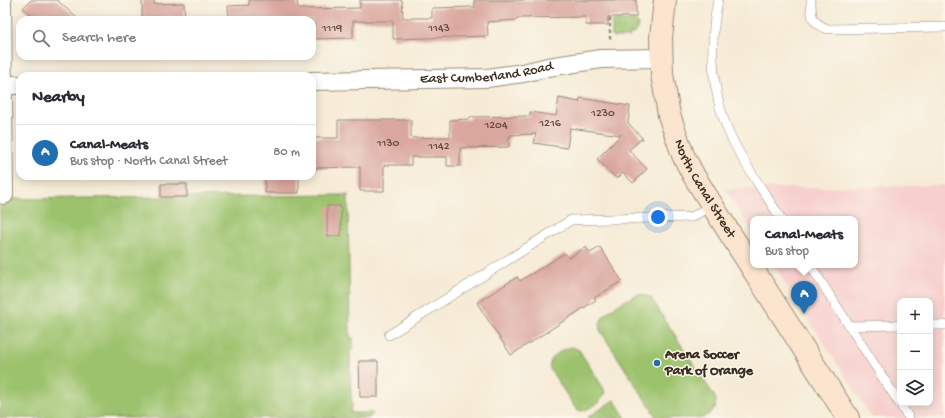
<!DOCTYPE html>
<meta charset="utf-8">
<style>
:root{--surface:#fff;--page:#f7f7f7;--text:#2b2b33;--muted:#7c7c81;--line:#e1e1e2;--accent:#1f6fb2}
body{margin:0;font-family:"Gochi Hand",sans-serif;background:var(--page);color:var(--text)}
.controls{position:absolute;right:12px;bottom:12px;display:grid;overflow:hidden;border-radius:8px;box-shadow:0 2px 10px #0003}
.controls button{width:36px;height:36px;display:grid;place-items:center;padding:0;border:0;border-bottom:1px solid var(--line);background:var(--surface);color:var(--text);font:20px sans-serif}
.you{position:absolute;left:658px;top:217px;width:14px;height:14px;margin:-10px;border:3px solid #fff;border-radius:50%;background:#1a73e8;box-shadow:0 0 0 6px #1a73e833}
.badge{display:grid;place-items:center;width:26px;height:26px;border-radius:50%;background:var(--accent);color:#fff;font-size:13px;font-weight:700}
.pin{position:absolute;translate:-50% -33px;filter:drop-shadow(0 1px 2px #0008)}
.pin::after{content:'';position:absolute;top:21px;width:14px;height:12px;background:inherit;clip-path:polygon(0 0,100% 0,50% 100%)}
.popup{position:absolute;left:750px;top:216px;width:108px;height:52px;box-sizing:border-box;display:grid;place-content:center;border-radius:8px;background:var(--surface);filter:drop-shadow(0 1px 3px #0005);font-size:13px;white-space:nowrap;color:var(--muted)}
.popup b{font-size:15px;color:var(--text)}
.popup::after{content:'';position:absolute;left:50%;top:100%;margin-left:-8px;border:8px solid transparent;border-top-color:var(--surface)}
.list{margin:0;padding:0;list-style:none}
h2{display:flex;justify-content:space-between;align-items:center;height:52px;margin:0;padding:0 16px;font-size:17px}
h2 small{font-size:13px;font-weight:400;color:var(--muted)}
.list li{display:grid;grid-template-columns:26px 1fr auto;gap:12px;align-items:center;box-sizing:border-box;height:56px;padding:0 16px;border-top:1px solid var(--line)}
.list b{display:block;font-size:15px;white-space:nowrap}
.list p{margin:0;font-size:13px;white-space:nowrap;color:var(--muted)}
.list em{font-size:13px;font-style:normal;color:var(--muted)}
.icon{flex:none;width:22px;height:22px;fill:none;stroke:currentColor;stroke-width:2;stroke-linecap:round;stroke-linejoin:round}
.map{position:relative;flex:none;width:945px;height:418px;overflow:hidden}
.search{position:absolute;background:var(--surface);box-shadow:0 2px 10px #0003;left:16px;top:16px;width:300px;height:44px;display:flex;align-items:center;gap:10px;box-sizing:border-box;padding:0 14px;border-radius:12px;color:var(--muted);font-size:15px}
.panel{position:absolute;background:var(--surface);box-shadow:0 2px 10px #0003;left:16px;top:72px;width:300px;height:108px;border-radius:12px}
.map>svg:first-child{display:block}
</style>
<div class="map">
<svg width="945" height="418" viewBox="0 0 945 418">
<rect width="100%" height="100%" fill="#fbf7ec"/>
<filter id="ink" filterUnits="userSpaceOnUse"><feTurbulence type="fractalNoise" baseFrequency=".025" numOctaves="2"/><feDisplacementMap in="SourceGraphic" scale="8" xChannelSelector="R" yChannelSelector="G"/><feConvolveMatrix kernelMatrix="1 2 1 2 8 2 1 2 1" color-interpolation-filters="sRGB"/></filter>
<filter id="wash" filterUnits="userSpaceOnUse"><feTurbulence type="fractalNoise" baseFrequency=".012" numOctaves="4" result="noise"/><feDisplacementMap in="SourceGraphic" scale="16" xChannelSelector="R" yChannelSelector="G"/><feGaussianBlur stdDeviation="0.9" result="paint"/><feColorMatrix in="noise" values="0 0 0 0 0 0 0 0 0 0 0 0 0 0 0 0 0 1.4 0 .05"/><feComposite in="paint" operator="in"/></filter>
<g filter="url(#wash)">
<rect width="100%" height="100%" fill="#f6ebd6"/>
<path fill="#f7d0ce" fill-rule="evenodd" d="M 945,185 L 945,418 L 872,418 L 774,265 L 855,265 L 855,219 L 753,219 L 753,233 L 725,189 ZM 900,301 L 930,301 L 930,403 L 900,403 Z"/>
<path fill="#9dc26d" stroke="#6c7646" d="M 612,21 L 635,21 L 638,24 C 637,31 635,34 629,35 L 629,37 L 612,37 Z
M 348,195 L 350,338 L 353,338 L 353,350 L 350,350 L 351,399 L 352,399 L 352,408 L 351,408 L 351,413 L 373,413 L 369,418 L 0,418 L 0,199 Z
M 639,294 L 647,296 L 651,298 L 714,396 L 716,400 L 715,409 L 703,418 L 657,418 L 600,330 C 596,313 623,303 635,295 Z
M 572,347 L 579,350 L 604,389 C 607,400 592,408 582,411 L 576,409 L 550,369 C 547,358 562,349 572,347 Z
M 614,400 L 626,418 L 587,418 Z"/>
<g id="blocks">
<path fill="#daa79f" d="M 31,0 L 57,0 L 79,20 L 37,20 L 23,8 Z
M 142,0 L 154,0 L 154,4 L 184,3 L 185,20 L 142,20 Z
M 249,0 L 297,0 L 298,9 L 360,8 L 360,0 L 402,0 L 403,18 L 432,18 L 432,8 L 475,7 L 474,0 L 636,0 L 636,17 L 608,17 L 608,25 L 586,25 L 586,17 L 517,18 L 517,20 L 487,22 L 488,36 L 393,39 L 393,21 L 353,21 L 353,38 L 312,39 L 312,20 L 229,20 L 228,6 L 249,5 Z
M 559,98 L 579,102 L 580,98 L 630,106 L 628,123 L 643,139 L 641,139 L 629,150 L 647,169 L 633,183 L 623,173 L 617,179 L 597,159 L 621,135 L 570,128 L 567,148 L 534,143 L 536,134 L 510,135 L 510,138 L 508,138 L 509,147 L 460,148 L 460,166 L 447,166 L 447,157 L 411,157 L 411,165 L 384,165 L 384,191 L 360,191 L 360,167 L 312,168 L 312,138 L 338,138 L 338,120 L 411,120 L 411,138 L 450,137 L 450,120 L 470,119 L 470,117 L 530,116 L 530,112 L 556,116 Z
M 265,176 L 299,176 L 299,193 L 265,193 Z
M 161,184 L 187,184 L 187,197 L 161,197 Z
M 327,206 L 341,206 L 341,236 L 327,236 Z
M 586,247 L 590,253 L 600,247 L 622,281 L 594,298 L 596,300 L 511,355 L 477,303 L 517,277 L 520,281 L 565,253 L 569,258 Z
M 359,361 L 378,361 L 378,397 L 360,397 Z"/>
</g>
</g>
<g filter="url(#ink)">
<use href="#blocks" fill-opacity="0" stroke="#988a7a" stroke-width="1"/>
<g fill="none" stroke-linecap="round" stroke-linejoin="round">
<g stroke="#988a7a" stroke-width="10">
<path id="lane" d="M 718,0 C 709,44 711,94 730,135 C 744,165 764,191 781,219
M 811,0 C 811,16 811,23 828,29 L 945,27
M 810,265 L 909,418
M 930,325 L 945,325
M 849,326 L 900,325
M 389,335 L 571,220 L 692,217 L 712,205"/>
</g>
<g stroke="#988a7a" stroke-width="20">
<g id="street">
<path d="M 2,0 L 4,195"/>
<path id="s1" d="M 312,81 L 487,78 L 523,73 L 548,67 L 601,59 L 661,58"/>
<path d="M 0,85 L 20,85"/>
</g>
</g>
<g stroke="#988a7a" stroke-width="24">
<g id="secondary">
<path id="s2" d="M 665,0 L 661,38 L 662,74 L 669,115 L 683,155 L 694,176 L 722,221 L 848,418"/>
</g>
</g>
<path stroke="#988a7a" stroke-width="2.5" stroke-dasharray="3 3" stroke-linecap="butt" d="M 610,39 L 610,17"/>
<use href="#lane" stroke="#fff" stroke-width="9"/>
<use href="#street" stroke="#fff" stroke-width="18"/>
<use href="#secondary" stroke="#fce5cf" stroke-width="22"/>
</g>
</g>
<circle fill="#1f6fb2" stroke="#fbf7ec" stroke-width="1.5" cx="657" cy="363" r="4"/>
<g text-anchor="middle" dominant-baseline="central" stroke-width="3" stroke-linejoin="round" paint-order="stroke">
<g font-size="12" fill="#63493e">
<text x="332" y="29">1119</text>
<text x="439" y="29">1143</text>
<text x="603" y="114">1230</text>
<text x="550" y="124">1216</text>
<text x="496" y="126">1204</text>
<text x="388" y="144">1130</text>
<text x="439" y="147">1142</text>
</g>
<g font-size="14" fill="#3b2a1e" stroke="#fbf7ec">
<text stroke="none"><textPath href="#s1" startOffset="175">East Cumberland Road</textPath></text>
<text stroke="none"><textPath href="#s2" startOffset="198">North Canal Street</textPath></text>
</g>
<g font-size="14" font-weight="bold" fill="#3b2a1e" stroke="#fbf7ec" text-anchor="start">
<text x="665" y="355">Arena Soccer<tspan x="665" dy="16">Park of Orange</tspan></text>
</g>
</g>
</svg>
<div class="controls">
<button>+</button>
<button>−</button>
<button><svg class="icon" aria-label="layers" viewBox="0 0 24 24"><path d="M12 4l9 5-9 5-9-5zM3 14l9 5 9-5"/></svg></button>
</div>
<div class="you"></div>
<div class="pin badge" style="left:804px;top:314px">A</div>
<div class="popup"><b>Canal-Meats</b>Bus stop</div>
<div class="search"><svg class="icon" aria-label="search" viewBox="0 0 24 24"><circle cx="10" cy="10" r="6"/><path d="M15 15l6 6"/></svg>Search here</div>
<section class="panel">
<h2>Nearby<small></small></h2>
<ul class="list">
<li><span class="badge">A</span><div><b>Canal-Meats</b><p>Bus stop · North Canal Street</p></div><em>80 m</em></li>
</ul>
</section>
</div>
